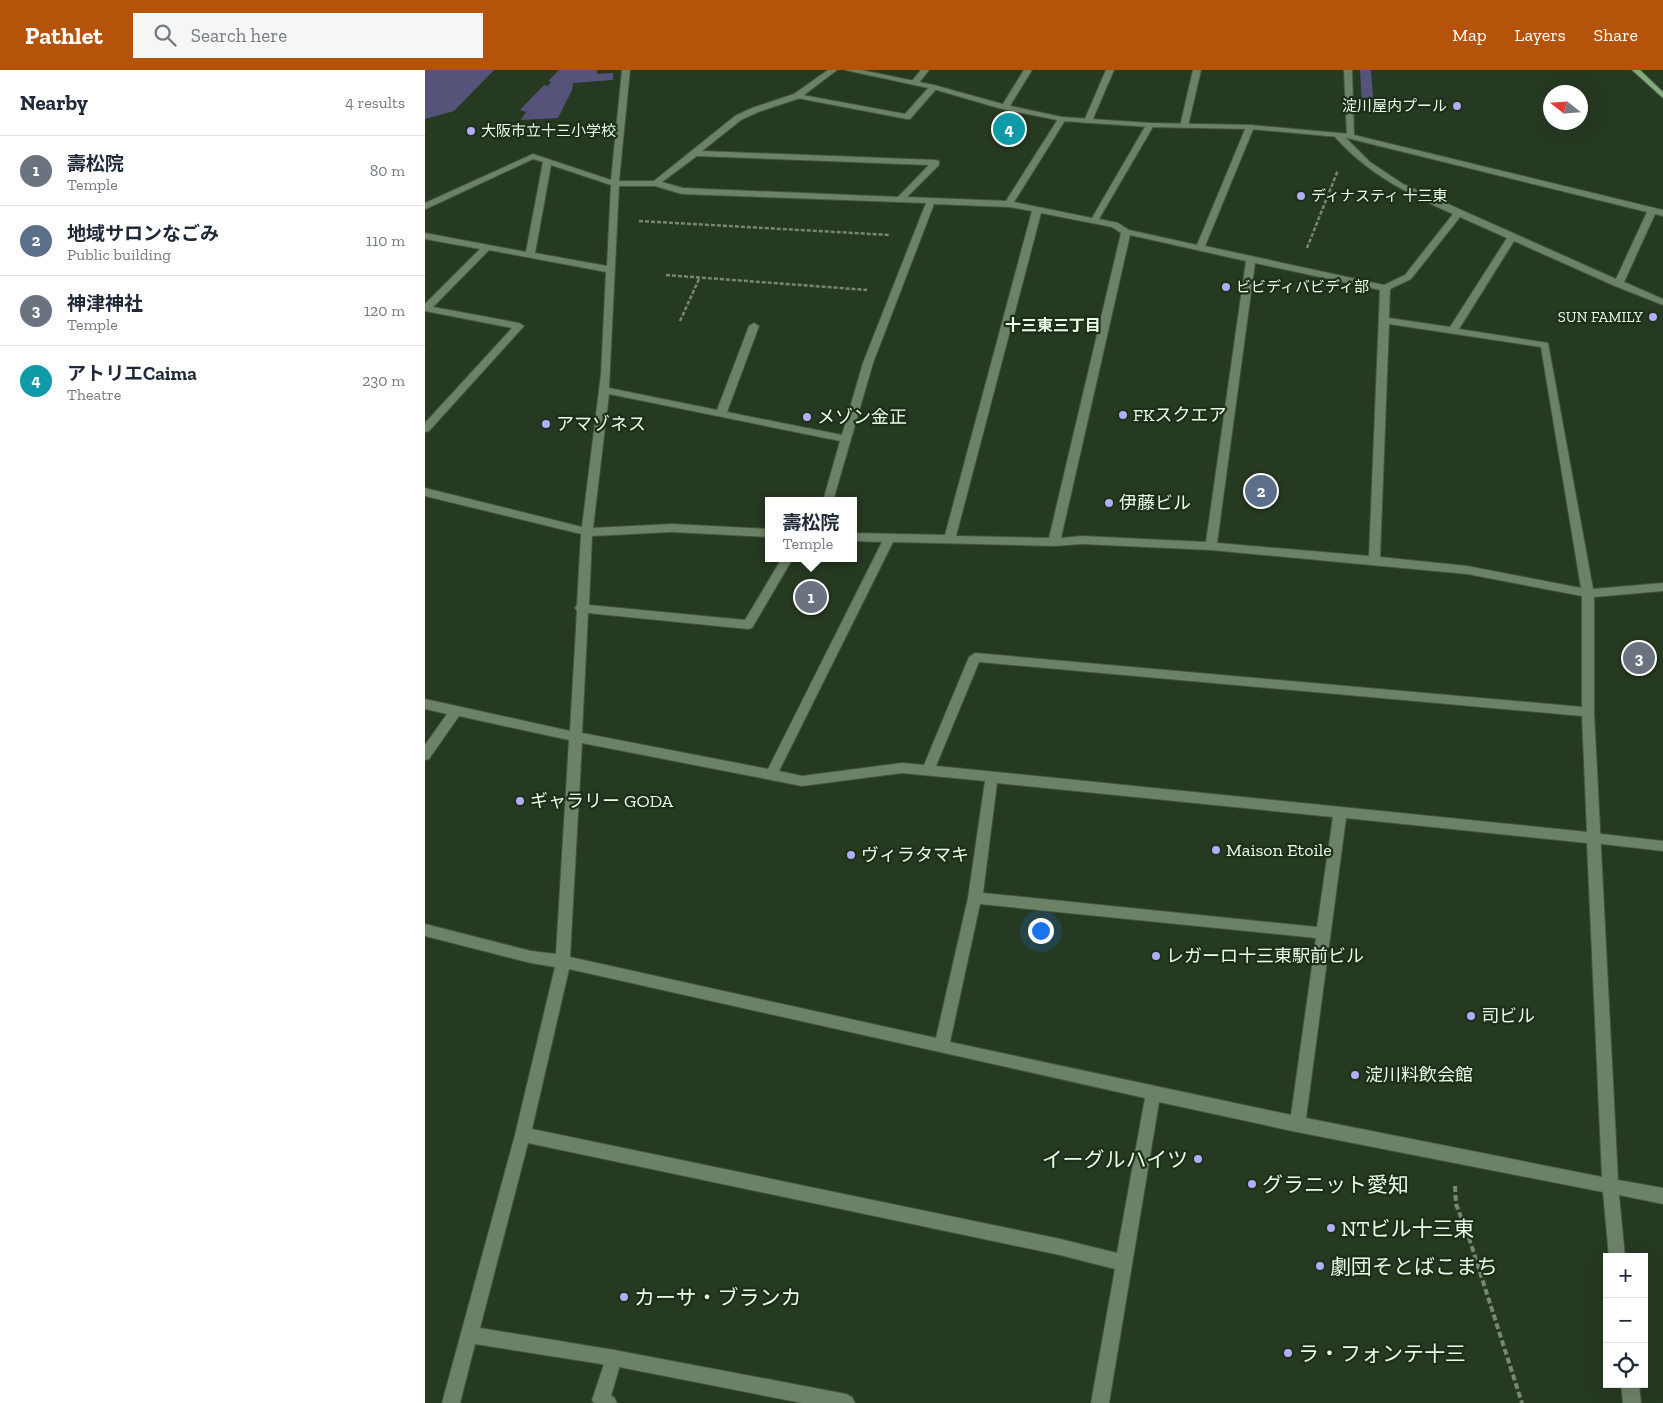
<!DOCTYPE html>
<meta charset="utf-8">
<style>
:root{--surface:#fff;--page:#f6f6f7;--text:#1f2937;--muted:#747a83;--line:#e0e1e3;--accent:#b45309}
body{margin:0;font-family:"Zilla Slab","Noto Sans JP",serif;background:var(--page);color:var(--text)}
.controls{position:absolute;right:15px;bottom:15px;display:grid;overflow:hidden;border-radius:0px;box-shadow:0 5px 20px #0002}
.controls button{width:45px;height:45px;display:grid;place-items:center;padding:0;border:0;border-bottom:1px solid var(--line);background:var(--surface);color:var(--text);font:25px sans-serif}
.compass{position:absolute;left:1118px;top:15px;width:45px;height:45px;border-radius:50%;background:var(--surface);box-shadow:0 5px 20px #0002;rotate:287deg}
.you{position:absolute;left:615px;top:860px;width:18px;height:18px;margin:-12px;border:4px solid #fff;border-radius:50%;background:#1a73e8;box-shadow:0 0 0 8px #1a73e833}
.badge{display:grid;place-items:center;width:32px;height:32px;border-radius:50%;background:var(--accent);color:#fff;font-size:16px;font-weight:700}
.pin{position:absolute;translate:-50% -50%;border:2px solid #fff;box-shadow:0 1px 5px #0006}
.popup{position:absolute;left:340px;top:427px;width:92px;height:65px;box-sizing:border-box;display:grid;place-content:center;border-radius:0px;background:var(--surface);filter:drop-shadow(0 1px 4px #0005);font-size:16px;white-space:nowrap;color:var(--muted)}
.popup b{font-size:19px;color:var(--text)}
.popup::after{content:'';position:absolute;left:50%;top:100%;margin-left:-10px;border:10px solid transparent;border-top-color:var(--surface)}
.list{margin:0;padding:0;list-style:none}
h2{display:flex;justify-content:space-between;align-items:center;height:65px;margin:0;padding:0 20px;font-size:21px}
h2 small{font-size:16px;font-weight:400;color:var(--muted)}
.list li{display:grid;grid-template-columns:32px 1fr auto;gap:15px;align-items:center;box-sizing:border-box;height:70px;padding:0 20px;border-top:1px solid var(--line)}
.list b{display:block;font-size:19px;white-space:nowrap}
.list p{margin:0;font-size:16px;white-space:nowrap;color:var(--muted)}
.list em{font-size:16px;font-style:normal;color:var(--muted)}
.icon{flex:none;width:28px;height:28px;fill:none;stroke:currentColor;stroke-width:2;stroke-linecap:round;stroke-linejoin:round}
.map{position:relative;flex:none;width:1238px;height:1333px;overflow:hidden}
header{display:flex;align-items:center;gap:30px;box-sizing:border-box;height:70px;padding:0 25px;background:var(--accent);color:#fff}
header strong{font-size:24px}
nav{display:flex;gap:28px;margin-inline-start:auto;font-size:18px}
.search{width:350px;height:45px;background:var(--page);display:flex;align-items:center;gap:12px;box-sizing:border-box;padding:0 18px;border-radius:0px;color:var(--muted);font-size:19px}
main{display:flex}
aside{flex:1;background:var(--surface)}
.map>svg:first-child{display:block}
</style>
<header>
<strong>Pathlet</strong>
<div class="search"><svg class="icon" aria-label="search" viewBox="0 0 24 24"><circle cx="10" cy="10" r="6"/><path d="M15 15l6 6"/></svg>Search here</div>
<nav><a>Map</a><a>Layers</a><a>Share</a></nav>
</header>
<main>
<aside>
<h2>Nearby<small>4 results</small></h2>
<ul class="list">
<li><span class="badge" style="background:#6b7280">1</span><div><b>壽松院</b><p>Temple</p></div><em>80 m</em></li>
<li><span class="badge" style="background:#5c6f8a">2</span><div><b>地域サロンなごみ</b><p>Public building</p></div><em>110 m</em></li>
<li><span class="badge" style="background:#6b7280">3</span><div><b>神津神社</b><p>Temple</p></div><em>120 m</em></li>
<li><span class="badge" style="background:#0f9aa8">4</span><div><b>アトリエCaima</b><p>Theatre</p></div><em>230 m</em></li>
</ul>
</aside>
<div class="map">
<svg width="1238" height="1333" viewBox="0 0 1238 1333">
<rect width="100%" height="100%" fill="#263921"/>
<path fill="#56537b" d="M 0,0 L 69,0 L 29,41 L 0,49 Z
M 134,0 L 172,0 L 172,4 L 188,3 L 188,10 L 148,13 L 147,20 L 133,48 L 96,50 L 101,42 L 95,40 L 119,15 L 123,16 L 126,12 L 123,11 Z
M 935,0 L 946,0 L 949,38 L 937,37 Z"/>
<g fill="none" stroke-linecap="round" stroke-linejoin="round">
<g stroke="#445440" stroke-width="2">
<path id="lane" d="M 506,15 L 513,17 L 485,49 L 482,49 L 372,28 L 368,26 L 372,24 L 480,44 Z
M 189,1280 L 195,1282 L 197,1288 L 186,1326 L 189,1327 L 192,1333 L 169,1333 L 167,1330 L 183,1282 Z"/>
</g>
<g stroke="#445440" stroke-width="2">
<path id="street" d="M 197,0 L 205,0 L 194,111 L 229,111 L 310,46 L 327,38 L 369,24 L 403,0 L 412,0 L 375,28 L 333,42 L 316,50 L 277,81 L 511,90 L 514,91 L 514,95 L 482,127 L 581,131 L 633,49 L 637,47 L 641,49 L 589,132 L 667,148 L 721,55 L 725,53 L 729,55 L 674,149 L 693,153 L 704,160 L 772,175 L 821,57 L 828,55 L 829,57 L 780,176 L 959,215 L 980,205 L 1028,144 C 983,124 943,104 910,67 L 910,63 L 916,63 L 945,92 L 978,114 L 1191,209 L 1222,142 L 922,68 L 919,0 L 927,0 L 929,65 L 1238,140 L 1238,146 L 1230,144 L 1199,212 L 1238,229 L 1238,235 L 1190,216 L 1089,171 L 1034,259 L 1123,273 L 1168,519 L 1238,513 L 1238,521 L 1169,527 L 1169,642 L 1193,1110 L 1238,1118 L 1238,1134 L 1194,1125 L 1200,1187 L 1184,1187 L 1178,1122 L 872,1062 L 734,1032 L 684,1333 L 666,1333 L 690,1199 L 635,1185 L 103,1073 L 55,1258 L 189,1280 L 421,1324 L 427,1327 L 430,1333 L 377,1333 L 189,1296 L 50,1274 L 35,1333 L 17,1333 L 90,1065 L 130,897 L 106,893 L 0,866 L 0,854 L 106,881 L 131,884 L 144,670 L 34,646 L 4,689 L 0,690 L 0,675 L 22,644 L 0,639 L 0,629 L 145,661 L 152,541 L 150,538 L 152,535 L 156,464 L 0,426 L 0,418 L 157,457 L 176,304 L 181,202 L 64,180 L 8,237 L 94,253 L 99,256 L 4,361 L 0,362 L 0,353 L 87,258 L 0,241 L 0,234 L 55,179 L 0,169 L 0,163 L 101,182 L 118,92 L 108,89 L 3,138 L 0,139 L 0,133 L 108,84 L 186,110 ZM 272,86 L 504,95 L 473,127 L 258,118 L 237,112 ZM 126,95 L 186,115 L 182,196 L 110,183 ZM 194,116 L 230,116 L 257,124 L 501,133 L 438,293 L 417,365 L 302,342 L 334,256 L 329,253 L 324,256 L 292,340 L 184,318 ZM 509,134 L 584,137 L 607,141 L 520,465 L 428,463 L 428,471 L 457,472 L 343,699 L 157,663 L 163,543 L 323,559 L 327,558 L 368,488 L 357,488 L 320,550 L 164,535 L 167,466 L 247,462 L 344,467 L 344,459 L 247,454 L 168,458 L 184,324 L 415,371 L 398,431 L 408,431 L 448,293 ZM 616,143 L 687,157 L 696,163 L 624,468 L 531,466 ZM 1035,147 L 1082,168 L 1025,257 L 964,248 L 965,219 L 986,209 ZM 705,165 L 821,191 L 781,472 L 657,466 L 636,468 ZM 830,193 L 955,220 L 944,486 L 792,473 ZM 964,254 L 1116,277 L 1156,518 L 1042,496 L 955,487 ZM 468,472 L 629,476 L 657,474 L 786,480 L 1042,504 L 1157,526 L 1157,637 L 550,583 L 544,587 L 499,695 L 477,693 L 377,706 L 354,701 ZM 554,592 L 1157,646 L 1162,762 L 511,696 ZM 157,673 L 377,716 L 477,703 L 560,711 L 543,828 L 511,968 L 145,887 ZM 572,713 L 908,747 L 892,857 L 558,823 ZM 921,748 L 1162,773 L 1177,1107 L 881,1048 ZM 555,834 L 891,868 L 866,1045 L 525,972 ZM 144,899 L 720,1028 L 692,1183 L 635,1169 L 107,1059 Z
M 496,0 L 504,0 L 493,14 L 487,14 L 486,12 Z
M 599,0 L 607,0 L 583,39 L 577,39 L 576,37 Z
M 681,0 L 689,0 L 667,51 L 660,53 L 659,51 Z
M 768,0 L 776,0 L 763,56 L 759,58 L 755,56 Z
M 1196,1314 L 1214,1314 L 1216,1333 L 1198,1333 Z"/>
</g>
<g stroke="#445440" stroke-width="2">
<path id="secondary" d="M 420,0 L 436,0 L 509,15 L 581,35 L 637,47 L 725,53 L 825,55 L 925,64 L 929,66 L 925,68 L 825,59 L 725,57 L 637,51 L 577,39 L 508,19 Z
M 1168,763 L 1238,771 L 1238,781 L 1168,773 L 1163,772 L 1161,768 L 1163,764 Z"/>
</g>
<g stroke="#445440" stroke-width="2">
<path id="primary" d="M 1207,0 L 1215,0 L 1238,22 L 1238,28 Z"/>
</g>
<path stroke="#778773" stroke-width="2.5" stroke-dasharray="4 2" stroke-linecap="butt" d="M 214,151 L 465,165
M 882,178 L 913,100
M 241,205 L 442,220
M 255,251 L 274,209"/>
<path stroke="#778773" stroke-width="4" stroke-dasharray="6 3" stroke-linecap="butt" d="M 1030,1116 L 1031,1134 L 1044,1168 L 1097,1333"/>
<use href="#lane" fill="#6c8267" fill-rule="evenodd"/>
<use href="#street" fill="#6c8267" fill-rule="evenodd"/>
<use href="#secondary" fill="#6c8267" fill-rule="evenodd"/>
<use href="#primary" fill="#85ab7d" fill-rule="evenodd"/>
</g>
<g fill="#b3adf9" stroke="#1c2f18" stroke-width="2">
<circle cx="1032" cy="36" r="5"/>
<circle cx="46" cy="61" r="5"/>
<circle cx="876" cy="126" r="5"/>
<circle cx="801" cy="217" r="5"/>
<circle cx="1228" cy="247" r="5"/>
<circle cx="698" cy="345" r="5"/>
<circle cx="382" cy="347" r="5"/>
<circle cx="121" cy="354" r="5"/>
<circle cx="684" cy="433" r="5"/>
<circle cx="95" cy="731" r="5"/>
<circle cx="791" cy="780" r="5"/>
<circle cx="426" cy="785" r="5"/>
<circle cx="731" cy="886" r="5"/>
<circle cx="1046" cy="946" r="5"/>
<circle cx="930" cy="1005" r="5"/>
<circle cx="773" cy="1089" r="5"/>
<circle cx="827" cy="1114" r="5"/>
<circle cx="906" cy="1158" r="5"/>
<circle cx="895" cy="1196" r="5"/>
<circle cx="199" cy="1227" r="5"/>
<circle cx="863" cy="1283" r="5"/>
</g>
<g text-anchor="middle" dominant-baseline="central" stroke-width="4.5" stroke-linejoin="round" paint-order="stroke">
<g font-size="15" fill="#edf9ea" stroke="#1c2f18" text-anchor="start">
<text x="1022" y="36" text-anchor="end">淀川屋内プール</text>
<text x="56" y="61">大阪市立十三小学校</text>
<text x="886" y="126">ディナスティ 十三東</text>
<text x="811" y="217">ビビディバビディ部</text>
<text x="1218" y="247" text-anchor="end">SUN FAMILY</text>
</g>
<g font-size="16" font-weight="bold" fill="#edf9ea" stroke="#1c2f18">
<text x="628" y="255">十三東三丁目</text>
</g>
<g font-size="18" fill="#edf9ea" stroke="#1c2f18" text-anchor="start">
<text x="708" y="345">FKスクエア</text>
<text x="392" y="347">メゾン金正</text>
<text x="131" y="354">アマゾネス</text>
<text x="694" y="433">伊藤ビル</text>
<text x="105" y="731">ギャラリー GODA</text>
<text x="801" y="780">Maison Etoile</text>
<text x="436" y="785">ヴィラタマキ</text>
<text x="741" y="886">レガーロ十三東駅前ビル</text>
<text x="1056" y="946">司ビル</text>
<text x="940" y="1005">淀川料飲会館</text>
</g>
<g font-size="21" fill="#edf9ea" stroke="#1c2f18" text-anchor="start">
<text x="763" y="1089" text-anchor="end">イーグルハイツ</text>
<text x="837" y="1114">グラニット愛知</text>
<text x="916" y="1158">NTビル十三東</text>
<text x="905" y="1196">劇団そとばこまち</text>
<text x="209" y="1227">カーサ・ブランカ</text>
<text x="873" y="1283">ラ・フォンテ十三</text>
</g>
</g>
</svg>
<div class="controls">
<button>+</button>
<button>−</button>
<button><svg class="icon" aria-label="locate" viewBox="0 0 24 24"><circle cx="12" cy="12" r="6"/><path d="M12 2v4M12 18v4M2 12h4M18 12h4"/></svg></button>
</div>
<svg class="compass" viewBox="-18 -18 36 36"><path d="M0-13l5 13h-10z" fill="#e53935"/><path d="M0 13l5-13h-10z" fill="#747a83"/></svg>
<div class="you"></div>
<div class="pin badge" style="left:386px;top:527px;background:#6b7280">1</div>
<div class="popup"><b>壽松院</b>Temple</div>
<div class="pin badge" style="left:836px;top:421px;background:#5c6f8a">2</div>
<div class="pin badge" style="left:1214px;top:588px;background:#6b7280">3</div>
<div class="pin badge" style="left:584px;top:59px;background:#0f9aa8">4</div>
</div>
</main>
